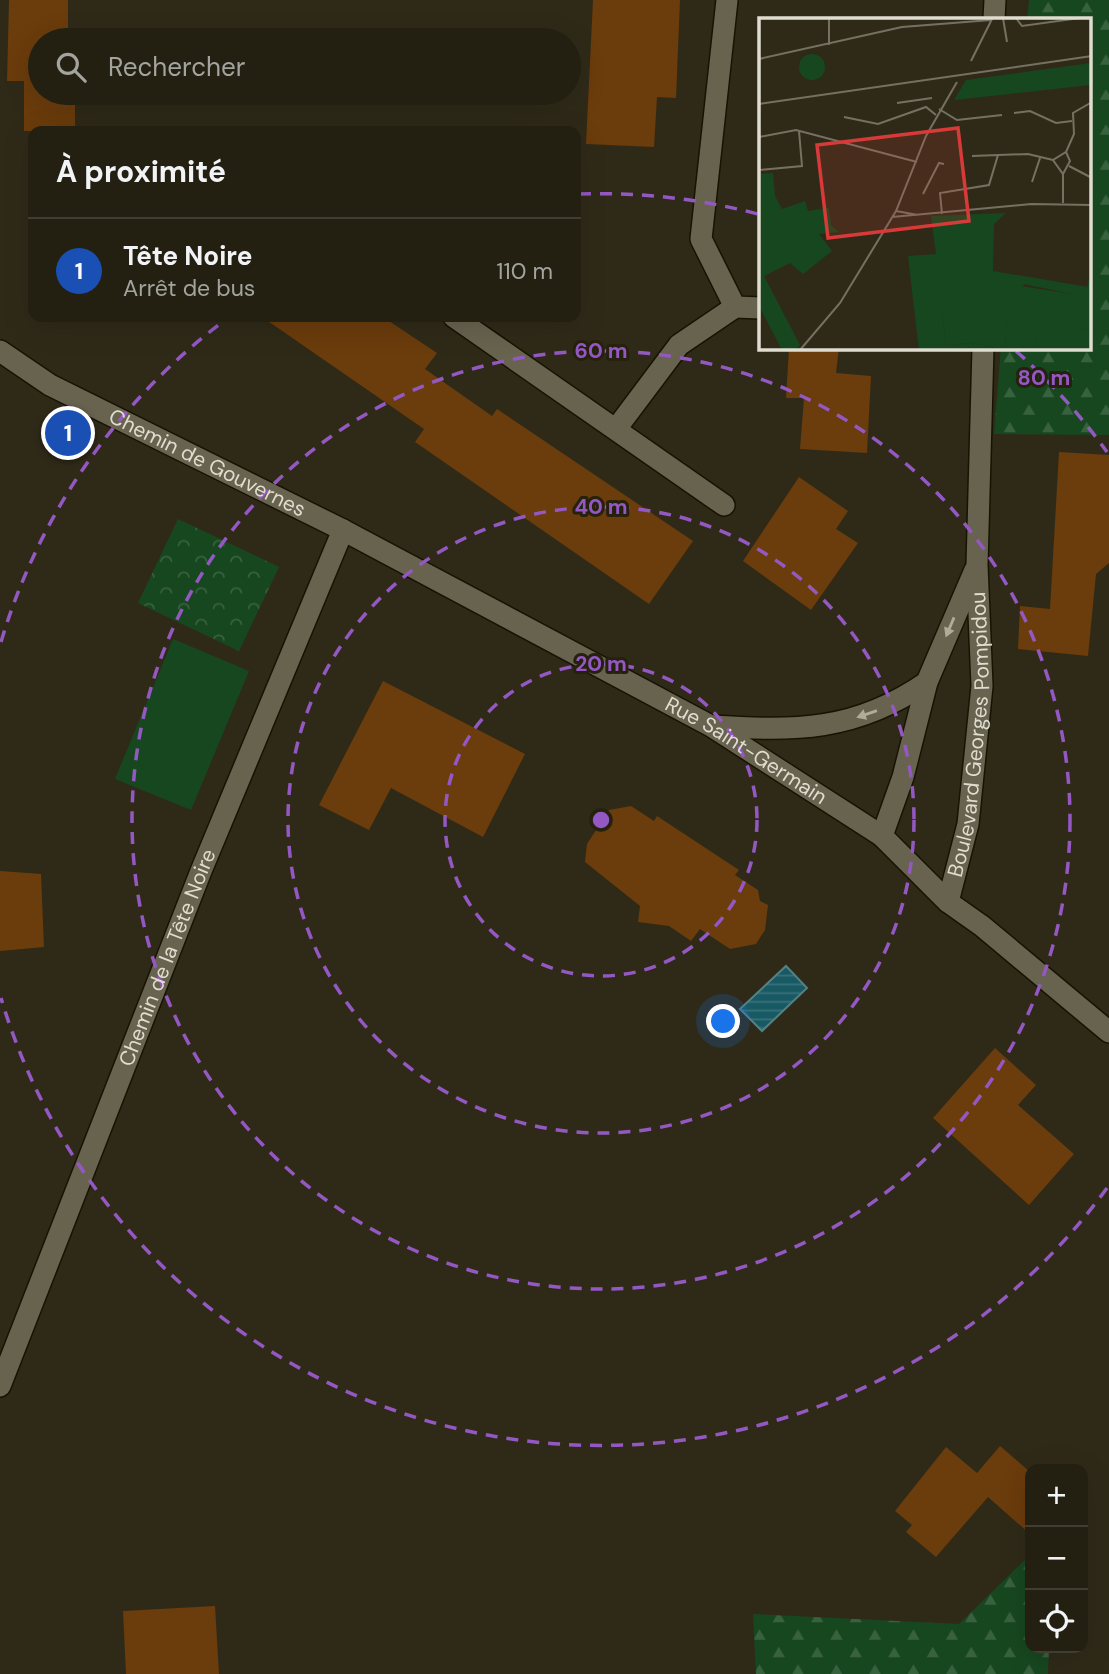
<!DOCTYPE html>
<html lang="fr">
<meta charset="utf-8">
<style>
:root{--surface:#232012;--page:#2b281b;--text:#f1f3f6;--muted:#a3a39f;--line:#403e32;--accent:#f49e8a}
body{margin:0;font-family:"DM Sans",sans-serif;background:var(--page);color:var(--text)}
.controls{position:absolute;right:21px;bottom:21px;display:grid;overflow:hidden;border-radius:14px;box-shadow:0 7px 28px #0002}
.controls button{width:63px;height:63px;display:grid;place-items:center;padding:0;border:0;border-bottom:2px solid var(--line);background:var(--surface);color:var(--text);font:35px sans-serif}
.you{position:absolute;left:724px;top:1022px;width:24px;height:24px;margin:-18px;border:5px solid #fff;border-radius:50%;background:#1a73e8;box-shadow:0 0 0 10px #1a73e833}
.badge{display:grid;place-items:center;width:46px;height:46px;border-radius:50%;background:var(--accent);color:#fff;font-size:23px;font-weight:700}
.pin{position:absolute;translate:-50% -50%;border:4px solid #fff;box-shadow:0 2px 7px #0006}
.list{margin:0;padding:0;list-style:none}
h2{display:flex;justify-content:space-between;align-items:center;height:91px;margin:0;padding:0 28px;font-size:30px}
h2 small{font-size:23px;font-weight:400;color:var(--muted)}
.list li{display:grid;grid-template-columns:46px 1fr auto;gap:21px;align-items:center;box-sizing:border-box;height:105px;padding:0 28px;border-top:2px solid var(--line)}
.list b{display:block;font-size:26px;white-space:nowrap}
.list p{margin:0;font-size:23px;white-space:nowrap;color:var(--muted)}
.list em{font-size:23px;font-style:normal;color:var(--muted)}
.icon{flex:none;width:38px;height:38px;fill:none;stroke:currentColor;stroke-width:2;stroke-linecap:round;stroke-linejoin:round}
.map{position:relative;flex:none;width:1109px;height:1674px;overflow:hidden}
.search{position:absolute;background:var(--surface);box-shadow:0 7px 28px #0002;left:28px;top:28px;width:553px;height:77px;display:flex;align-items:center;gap:18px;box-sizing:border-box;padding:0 24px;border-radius:38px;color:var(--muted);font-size:26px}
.panel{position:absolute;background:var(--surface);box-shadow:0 7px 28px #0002;left:28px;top:126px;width:553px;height:196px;border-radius:14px}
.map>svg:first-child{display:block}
</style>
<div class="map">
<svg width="1109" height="1674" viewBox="0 0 1109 1674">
<defs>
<pattern id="forest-firs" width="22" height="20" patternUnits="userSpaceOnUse" patternTransform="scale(1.75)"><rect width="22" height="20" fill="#17471f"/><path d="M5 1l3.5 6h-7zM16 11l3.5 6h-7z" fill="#38613e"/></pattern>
<pattern id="park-crowns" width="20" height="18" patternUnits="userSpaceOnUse" patternTransform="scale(1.75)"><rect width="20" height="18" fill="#17471f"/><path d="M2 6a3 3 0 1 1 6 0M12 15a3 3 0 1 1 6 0" fill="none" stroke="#38613e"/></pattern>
<pattern id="water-rules" width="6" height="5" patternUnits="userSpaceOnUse" patternTransform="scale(1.75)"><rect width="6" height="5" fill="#185a64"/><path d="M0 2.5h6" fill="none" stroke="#397179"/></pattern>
</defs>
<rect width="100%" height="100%" fill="#2f2a18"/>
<path fill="url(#forest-firs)" d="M 1029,0 L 1109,0 L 1109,435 L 994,434 L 1001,348 L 1090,348 L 1090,19 L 1027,19 Z
M 1030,1555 L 1030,1648 L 1049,1648 L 1048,1674 L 756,1674 L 753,1614 L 959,1624 Z"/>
<path fill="url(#park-crowns)" d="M 178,519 L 279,567 L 239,651 L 138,603 Z"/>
<path fill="#17471f" d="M 173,639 L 249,671 L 191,810 L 115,779 Z"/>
<path fill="url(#water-rules)" stroke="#548184" stroke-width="2" d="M 786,966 L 807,988 L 762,1031 L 740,1009 Z"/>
<path fill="#6b3c0c" d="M 9,0 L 68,0 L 68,38 L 75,40 L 40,40 L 40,93 L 75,93 L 75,131 L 24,131 L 24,81 L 7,81 Z
M 593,0 L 680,0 L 676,98 L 657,97 L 654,147 L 586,144 Z
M 262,317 L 383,317 L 437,353 L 425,369 L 492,416 L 497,409 L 693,541 L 649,604 L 415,442 L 424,429 Z
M 789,348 L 839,348 L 836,373 L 871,376 L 867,453 L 800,449 L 804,398 L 786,398 Z
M 1059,452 L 1109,455 L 1109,563 L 1096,574 L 1088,656 L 1018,649 L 1020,606 L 1050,609 Z
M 799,477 L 848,511 L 836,529 L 858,543 L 811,610 L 743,561 Z
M 383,681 L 525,754 L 483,837 L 391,788 L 369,830 L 319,805 Z
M 631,806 L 654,821 L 657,816 L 739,870 L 735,875 L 758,890 L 760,901 L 768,905 L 765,930 L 756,944 L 730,949 L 700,929 L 691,941 L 669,926 L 638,922 L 640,906 L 585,862 L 587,844 L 609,810 Z
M 0,871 L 41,874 L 44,947 L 0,951 Z
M 995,1048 L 1036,1085 L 1018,1105 L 1074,1154 L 1029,1205 L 933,1118 Z
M 1000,1446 L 1030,1472 L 1030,1534 L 988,1497 L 936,1557 L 906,1532 L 912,1525 L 895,1511 L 946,1447 L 977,1473 Z
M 215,1606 L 219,1674 L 126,1674 L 123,1611 Z"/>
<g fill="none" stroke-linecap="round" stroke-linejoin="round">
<g stroke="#171303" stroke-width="24">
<g id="minor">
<path d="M 727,0 L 701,239 L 735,307 L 761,308"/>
<path d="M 994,19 L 995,0"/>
<path d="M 454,317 L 724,505"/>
<path id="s1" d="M 0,351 L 50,385 L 343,530 L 711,726 L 882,836 L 948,902 L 982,926 L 1109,1032"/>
<path d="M 616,429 L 679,345 L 735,307"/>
<path d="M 712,726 C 795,731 855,732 927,682"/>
<path d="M 882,836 L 903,777 L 927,682 L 975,570"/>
<path id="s2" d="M 948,902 L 968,824 L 982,686 L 977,565 L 983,348"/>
<path id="s3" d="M 0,1386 L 201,871 L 343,530"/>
</g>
</g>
<use href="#minor" stroke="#68634f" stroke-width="21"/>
</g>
<defs><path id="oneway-solid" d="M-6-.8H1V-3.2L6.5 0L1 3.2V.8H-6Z" transform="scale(1.75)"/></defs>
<g fill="#afac9c">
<use href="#oneway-solid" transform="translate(950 627) rotate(113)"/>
<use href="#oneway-solid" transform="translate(867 714) rotate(161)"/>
</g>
<g fill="none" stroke="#9458c3" stroke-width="3.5" stroke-dasharray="12 9">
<circle cx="601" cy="820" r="156"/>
<circle cx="601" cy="820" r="313"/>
<circle cx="601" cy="820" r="469"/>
<path d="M1107 1188A626 626 0 0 1 1 998M1 642A626 626 0 0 1 229 317M579 194A626 626 0 0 1 758 214M1016 351A626 626 0 0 1 1107 452"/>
</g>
<g text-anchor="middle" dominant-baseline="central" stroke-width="6" stroke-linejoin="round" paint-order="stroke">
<g font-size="21" fill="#dfdcd0" stroke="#25210e">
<text stroke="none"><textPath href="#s1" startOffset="236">Chemin de Gouvernes</textPath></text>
<text stroke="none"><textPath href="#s2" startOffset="170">Boulevard Georges Pompidou</textPath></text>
<text stroke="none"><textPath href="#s1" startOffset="847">Rue Saint-Germain</textPath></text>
<text stroke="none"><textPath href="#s3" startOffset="460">Chemin de la Tête Noire</textPath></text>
</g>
</g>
<g transform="translate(759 18)">
<rect width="332" height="332" fill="#2f2a18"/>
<path d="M 234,253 L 329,269 L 327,279 L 265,266 L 248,302 L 246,326 L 240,331 L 215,325 L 187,327 L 183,297 L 204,293 L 226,255 ZM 291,295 L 332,313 L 332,332 L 271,332 Z" fill="#17471f"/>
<path d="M 332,45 L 332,67 L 195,82 L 207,62 ZM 14,155 L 16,178 L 23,191 L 46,183 L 49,193 L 70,190 L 72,207 L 80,214 L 60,216 L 73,233 L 44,256 L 31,245 L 5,258 L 41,327 L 36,332 L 23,332 L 0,288 L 0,156 ZM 247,195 L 235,206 L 234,253 L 226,256 L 225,295 L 183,297 L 187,327 L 215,325 L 240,331 L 246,326 L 250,272 L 256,267 L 326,278 L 331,257 L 332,313 L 291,296 L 271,332 L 160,332 L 149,238 L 177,236 L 172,198 Z" fill="#17471f"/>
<path d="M40 49a13 13 0 1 1 26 0a13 13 0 1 1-26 0Z" fill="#17471f"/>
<path fill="none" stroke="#757162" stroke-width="2" d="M 244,0 L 248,24M 257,0 L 263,8 L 321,0M 70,27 L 70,0M 0,41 L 143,9 L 232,2M 212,43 L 233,1M 138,85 L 173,80M 0,86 L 333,38M 180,91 L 198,102 L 243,97M 255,95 L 271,93 L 297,105 L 313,103M 85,99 L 119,106 L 167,89 L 177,97M 0,119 L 37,112 L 158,144M 307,134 L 315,116 L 314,95 L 333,84M 307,134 L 311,143 L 304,156 L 294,142 ZM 213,138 L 269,136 L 294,142M 310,148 L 333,160M 0,152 L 43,148 L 40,113M 273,164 L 281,140M 164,176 L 180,145 L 185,146M 304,185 L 304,156M 137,193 L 159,197M 183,196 L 181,175 L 230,167 L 239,137M 133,199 L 272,186 L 333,187M 41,332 L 81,285 L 137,193 L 167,118 L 198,64"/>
<path fill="#d73a39" fill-opacity="0.15" stroke="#d73a39" stroke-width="3.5" d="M 199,110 L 210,203 L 69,220 L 58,127 Z"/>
<rect width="332" height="332" fill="none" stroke="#dfdcd0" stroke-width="3.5"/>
</g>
<circle cx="601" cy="820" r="10" fill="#9458c3" stroke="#25210e" stroke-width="3.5"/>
<g font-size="21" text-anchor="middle" font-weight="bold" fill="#9458c3" stroke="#25210e" stroke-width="6" stroke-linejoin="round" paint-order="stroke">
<text x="601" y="358">60 m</text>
<text x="1044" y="385">80 m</text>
<text x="601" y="514">40 m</text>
<text x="601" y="671">20 m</text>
</g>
</svg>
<div class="controls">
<button>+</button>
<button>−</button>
<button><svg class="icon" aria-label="locate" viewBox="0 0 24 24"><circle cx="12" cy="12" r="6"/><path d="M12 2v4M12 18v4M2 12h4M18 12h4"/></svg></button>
</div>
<div class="you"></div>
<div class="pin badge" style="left:68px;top:433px;background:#1a4fb4">1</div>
<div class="search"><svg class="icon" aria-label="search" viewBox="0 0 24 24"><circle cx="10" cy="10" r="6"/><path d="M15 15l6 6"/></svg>Rechercher</div>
<section class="panel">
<h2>À proximité<small></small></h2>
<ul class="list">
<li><span class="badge" style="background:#1a4fb4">1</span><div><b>Tête Noire</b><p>Arrêt de bus</p></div><em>110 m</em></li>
</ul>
</section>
</div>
